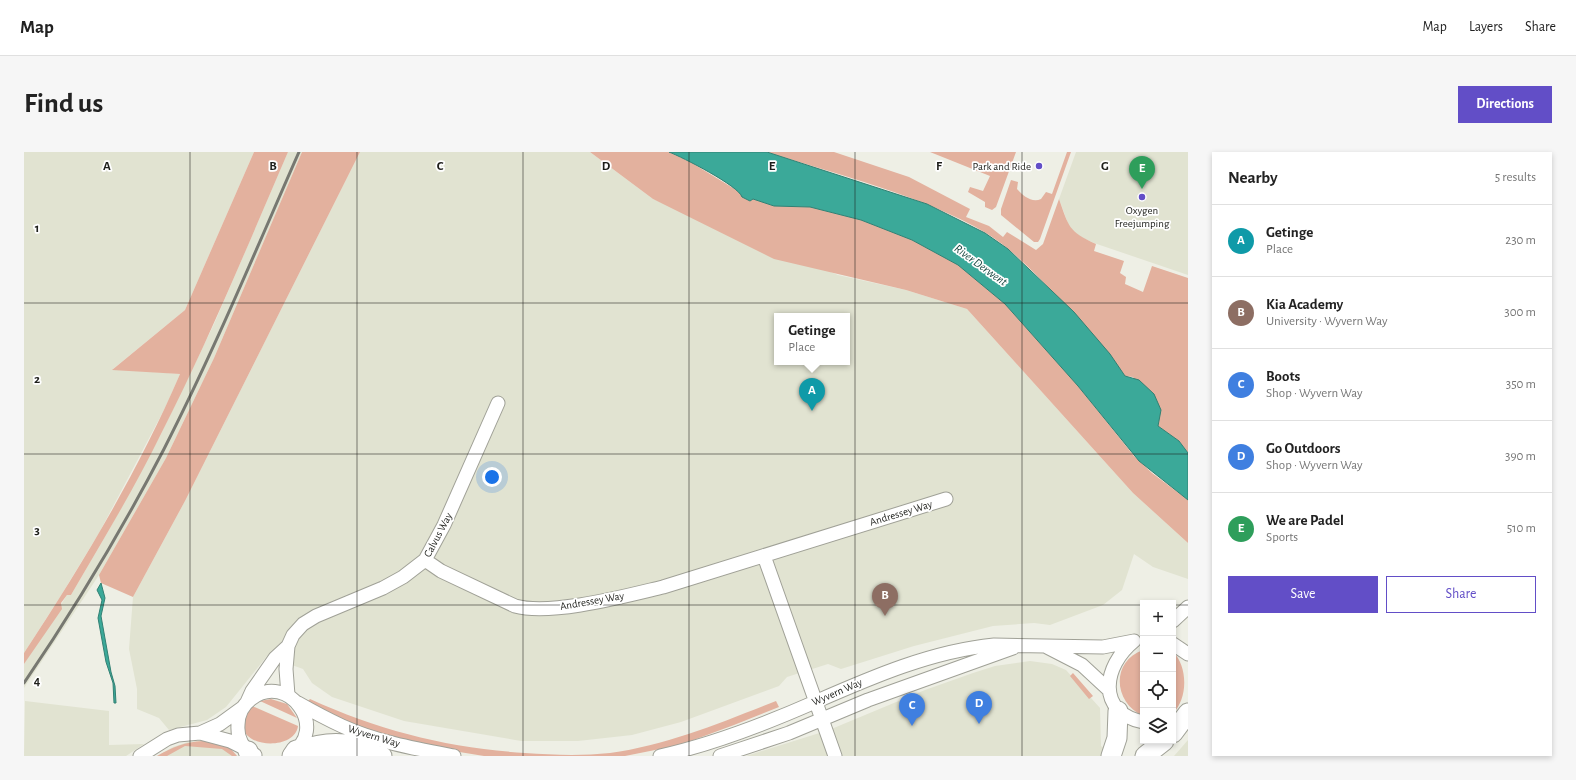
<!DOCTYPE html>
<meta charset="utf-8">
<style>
:root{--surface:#fff;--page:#f6f6f6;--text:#222;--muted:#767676;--line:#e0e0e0;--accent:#624ec7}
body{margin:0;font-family:"Alegreya Sans",sans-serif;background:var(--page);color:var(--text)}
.controls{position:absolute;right:12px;bottom:12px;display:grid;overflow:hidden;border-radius:0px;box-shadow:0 2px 6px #0003}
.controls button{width:36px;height:36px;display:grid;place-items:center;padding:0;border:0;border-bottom:1px solid var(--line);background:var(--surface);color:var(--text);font:20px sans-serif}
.you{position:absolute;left:468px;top:325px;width:14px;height:14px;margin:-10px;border:3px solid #fff;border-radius:50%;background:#1a73e8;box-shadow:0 0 0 6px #1a73e833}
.badge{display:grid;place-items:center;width:26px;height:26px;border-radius:50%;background:var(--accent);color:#fff;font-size:13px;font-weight:700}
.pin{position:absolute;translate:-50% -33px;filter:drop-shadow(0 1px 2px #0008)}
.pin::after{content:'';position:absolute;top:21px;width:14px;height:12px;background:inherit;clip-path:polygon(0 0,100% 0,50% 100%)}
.popup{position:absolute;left:750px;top:161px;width:76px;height:52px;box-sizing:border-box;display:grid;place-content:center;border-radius:0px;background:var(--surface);filter:drop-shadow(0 1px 3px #0005);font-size:13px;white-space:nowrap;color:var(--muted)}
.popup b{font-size:15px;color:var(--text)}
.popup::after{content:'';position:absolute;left:50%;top:100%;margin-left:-8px;border:8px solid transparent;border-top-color:var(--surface)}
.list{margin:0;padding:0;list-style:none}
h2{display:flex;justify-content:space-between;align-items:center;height:52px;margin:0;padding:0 16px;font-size:17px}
h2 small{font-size:13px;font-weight:400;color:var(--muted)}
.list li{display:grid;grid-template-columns:26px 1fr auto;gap:12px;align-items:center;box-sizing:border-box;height:72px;padding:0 16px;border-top:1px solid var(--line)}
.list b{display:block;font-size:15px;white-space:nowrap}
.list p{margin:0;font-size:13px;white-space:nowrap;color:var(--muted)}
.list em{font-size:13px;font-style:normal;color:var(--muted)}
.actions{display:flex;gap:8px;padding:12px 16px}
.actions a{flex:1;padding:9px 0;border:1px solid var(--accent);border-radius:0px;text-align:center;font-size:14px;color:var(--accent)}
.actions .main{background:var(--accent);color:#fff}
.icon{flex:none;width:22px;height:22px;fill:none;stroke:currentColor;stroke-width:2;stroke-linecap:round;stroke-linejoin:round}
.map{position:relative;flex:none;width:1164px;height:604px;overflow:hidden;border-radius:0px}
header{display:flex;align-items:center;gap:24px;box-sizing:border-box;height:56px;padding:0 20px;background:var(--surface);border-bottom:1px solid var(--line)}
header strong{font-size:19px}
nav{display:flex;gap:22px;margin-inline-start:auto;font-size:14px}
.intro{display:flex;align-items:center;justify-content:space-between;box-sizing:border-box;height:96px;padding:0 24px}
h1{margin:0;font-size:28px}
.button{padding:10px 18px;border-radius:0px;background:var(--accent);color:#fff;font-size:14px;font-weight:700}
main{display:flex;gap:24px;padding:0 24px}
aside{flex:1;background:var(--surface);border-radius:0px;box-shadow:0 2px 6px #0003}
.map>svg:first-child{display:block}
</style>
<header>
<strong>Map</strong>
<nav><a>Map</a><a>Layers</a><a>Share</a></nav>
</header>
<div class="intro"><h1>Find us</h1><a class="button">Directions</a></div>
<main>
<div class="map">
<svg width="1164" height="604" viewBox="0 0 1164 604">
<rect width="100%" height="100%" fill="#eeefe5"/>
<path fill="#e1e3d1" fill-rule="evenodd" d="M 0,0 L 230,0 L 161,158 L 89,217 L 156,222 L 141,256 L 75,381 L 36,445 L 0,501 Z
M 264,0 L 278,0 L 190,206 L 142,306 L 75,423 L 0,536 L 0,512 L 43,443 L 47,443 L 86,376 L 137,282 L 190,172 Z
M 336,0 L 566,0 L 629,47 L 814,123 L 882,138 L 943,157 L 1109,341 L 1164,391 L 1164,427 L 1129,415 L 1110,402 L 1098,438 L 1079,453 L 1026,473 L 1010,471 L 969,474 L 890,494 L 817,517 L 804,512 L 763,525 L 755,534 L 657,570 L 608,583 L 554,589 L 497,589 L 380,569 L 308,545 L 288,531 L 279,517 L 243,504 L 202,555 L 183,568 L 145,578 L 135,566 L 113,557 L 113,537 L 105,497 L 109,445 L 161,349 ZM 753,164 L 823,164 L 823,210 L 753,210 Z
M 1052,0 L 1164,0 L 1164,123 L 1070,91 L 1054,84 L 1046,77 L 1035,47 Z
M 1006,509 L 1028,512 L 1042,518 L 1076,556 L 1077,594 L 1092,604 L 722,604 L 805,578 L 901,538 L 949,521 L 971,514 Z
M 1,549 L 85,559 L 85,593 L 120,592 L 102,604 L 0,604 Z
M 1164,588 L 1164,604 L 1150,604 Z
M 179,589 L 206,596 L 213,604 L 133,604 L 149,595 L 164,590 Z"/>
<path fill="#e3b19e" d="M 230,0 L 264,0 C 223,95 184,190 137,282 C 110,337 78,390 47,443 L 43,443 L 37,451 L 38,457 L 0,512 L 0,501 C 58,413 114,320 156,222 L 88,218 L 161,158 Z
M 278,0 L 336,0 L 161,349 L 109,445 L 77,431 L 75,423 L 142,306 L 190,206 Z
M 566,0 L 645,0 L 668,11 L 709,36 L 717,41 L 718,45 L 726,49 L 729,47 L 750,54 L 786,55 L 837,68 L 888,88 L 934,113 L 981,152 L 1054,234 L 1110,304 L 1128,321 L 1164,348 L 1164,391 L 1109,341 L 943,157 L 882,138 L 750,107 L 629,47 Z
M 743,0 L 810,0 L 885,25 L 946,57 L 942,65 L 965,74 L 979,85 L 983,80 L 1012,98 L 1019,92 L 1035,47 C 1045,75 1044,79 1072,92 L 1070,99 L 1100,109 L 1096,121 L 1102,125 L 1101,132 L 1119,140 L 1128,114 L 1164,126 L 1164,301 L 1155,289 L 1134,274 L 1135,266 L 1109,225 L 1101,224 C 1078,192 1053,164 1026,137 C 1006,116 986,96 962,81 C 898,43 814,23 743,0 Z
M 906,0 L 992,0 L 972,55 L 968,58 L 961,55 L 961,50 L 944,40 L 946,35 L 959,39 L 966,24 Z
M 1043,0 L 1047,0 L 1016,87 L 1014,90 L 1010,90 L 977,63 L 977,57 L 987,28 L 994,30 L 993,37 C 999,44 1008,51 1017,47 L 1022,40 L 1028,42 Z
M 1119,498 L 1119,564 C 1090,551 1086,510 1119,498 Z
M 1149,500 C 1164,514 1164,547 1149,561 Z
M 1049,521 L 1069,544 L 1065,547 L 1046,524 Z
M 247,547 L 263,552 L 273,566 L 236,549 Z
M 286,547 C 356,579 425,596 501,601 C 529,603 558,604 586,601 C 644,593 698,570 752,549 L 755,555 L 710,573 L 656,593 L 601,604 L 460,604 L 417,597 L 336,576 L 282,551 Z
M 228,554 L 274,574 C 270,604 193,594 228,554 Z
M 179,589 L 206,596 L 213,604 L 208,604 L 198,597 L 161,594 L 143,604 L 133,604 C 149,595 161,590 179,589 Z"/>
<path fill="#3ba999" stroke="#328073" d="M 645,0 L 743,0 L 903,52 L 961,81 L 984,97 L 1050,160 L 1086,202 L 1101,224 L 1115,228 L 1130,242 L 1137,258 L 1134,274 L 1155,289 L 1164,301 L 1164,348 L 1115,309 L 1054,234 L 981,152 L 934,113 L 888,88 L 837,68 L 786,55 L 750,54 L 729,47 L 726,49 L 718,45 C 715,34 658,5 645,0 Z
M 77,431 L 81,446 L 77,464 L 87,520 L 91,534 L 92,551 L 90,551 L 89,531 L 82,510 L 74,466 L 78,448 L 73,438 Z"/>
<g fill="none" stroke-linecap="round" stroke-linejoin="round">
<g stroke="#a0a197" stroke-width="15">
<path id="minor" d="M 740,404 L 811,604
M 401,408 L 417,419 L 491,454 C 527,464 601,444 639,435 L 922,347
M 1149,469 L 1164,455
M 1110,489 C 1079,514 1072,560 1119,570
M 1149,492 L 1164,502
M 264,494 L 262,517 L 264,543
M 1023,495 L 1058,513 L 1085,538
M 223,550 L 228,539 L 251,506 L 264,494 L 269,483 L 279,472 L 292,464 L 359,436 L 379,425 L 401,408 L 420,373 L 474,251
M 274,551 C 288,559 303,567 318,574 C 353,590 393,597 430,604
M 176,581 L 206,589 L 222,597
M 274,596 C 298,587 324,585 348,597
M 231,603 C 219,597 213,586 214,573 C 214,562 219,553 227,547 C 264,518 307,578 266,602
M 116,604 L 143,587 L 154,583 L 176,581 L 196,572 L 218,556
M 636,604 C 690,592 741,572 791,550 C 848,525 908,499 970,493 L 1079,495 L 1110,489
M 696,604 L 765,581 L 844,548 L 989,496"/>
</g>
<g stroke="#a0a197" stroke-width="21">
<path id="highway" d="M 1149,581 L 1164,561
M 224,599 L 226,604
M 268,604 L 272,598
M 283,604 L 308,598 L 358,604
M 1087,604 L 1093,586 L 1094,559
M 1121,604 L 1140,589"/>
</g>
<use href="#minor" stroke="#fff" stroke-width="13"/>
<use href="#highway" stroke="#fff" stroke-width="19"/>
<path stroke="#777871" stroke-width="3" d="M 0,531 C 51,456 98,378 140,297 C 189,201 231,100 275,0"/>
</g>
<path fill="none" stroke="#1e1f1b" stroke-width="1" stroke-opacity="0.55" d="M 166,0 L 166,604M 333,0 L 333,604M 499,0 L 499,604M 665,0 L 665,604M 831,0 L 831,604M 998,0 L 998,604M 0,151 L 1164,151M 0,302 L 1164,302M 0,453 L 1119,453M 1149,453 L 1164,453"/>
<g fill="#624ec7" stroke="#fff" stroke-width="1.5">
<circle cx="1015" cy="14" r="4"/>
<circle cx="1118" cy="45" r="4"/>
</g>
<g text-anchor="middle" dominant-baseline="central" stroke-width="3.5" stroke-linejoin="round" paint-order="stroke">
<g font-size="11" fill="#1e1f1b" stroke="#fff" text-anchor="end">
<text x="1007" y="14">Park and Ride</text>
<text x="1118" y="58" text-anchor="middle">Oxygen<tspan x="1118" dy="13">Freejumping</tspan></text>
</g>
<g font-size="11" fill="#1e1f1b" stroke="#fff">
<text transform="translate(877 361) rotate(-17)">Andressey Way</text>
<text transform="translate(414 383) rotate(-62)">Calvus Way</text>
<text transform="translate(568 449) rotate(-10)">Andressey Way</text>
<text transform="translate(813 540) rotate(-23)">Wyvern Way</text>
<text transform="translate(350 584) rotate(17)">Wyvern Way</text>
</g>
<g font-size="12" font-style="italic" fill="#1a4942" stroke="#fff">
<text transform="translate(957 113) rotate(36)">River Derwent</text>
</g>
</g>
<g font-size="13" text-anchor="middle" font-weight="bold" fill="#1e1f1b" stroke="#fff" stroke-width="3.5" stroke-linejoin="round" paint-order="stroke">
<text x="83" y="18">A</text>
<text x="249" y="18">B</text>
<text x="416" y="18">C</text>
<text x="582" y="18">D</text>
<text x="748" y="18">E</text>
<text x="915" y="18">F</text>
<text x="1081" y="18">G</text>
<text x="13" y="80">1</text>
<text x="13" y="231">2</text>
<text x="13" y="382">3</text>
<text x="13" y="533">4</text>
</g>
</svg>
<div class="controls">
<button>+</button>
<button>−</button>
<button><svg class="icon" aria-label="locate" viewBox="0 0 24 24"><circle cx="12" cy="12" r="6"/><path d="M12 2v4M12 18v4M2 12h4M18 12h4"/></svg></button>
<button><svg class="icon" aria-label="layers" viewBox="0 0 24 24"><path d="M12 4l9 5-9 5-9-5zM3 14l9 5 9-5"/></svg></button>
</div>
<div class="you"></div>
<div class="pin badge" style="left:788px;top:259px;background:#0f9aa8">A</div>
<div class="popup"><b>Getinge</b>Place</div>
<div class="pin badge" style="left:861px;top:464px;background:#8d6e63">B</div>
<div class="pin badge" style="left:888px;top:574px;background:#3f7fe0">C</div>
<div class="pin badge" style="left:955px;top:572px;background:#3f7fe0">D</div>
<div class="pin badge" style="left:1118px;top:37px;background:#2e9e5b">E</div>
</div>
<aside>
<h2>Nearby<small>5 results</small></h2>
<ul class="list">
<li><span class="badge" style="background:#0f9aa8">A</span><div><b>Getinge</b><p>Place</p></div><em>230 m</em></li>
<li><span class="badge" style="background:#8d6e63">B</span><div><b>Kia Academy</b><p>University · Wyvern Way</p></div><em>300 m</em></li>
<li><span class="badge" style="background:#3f7fe0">C</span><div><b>Boots</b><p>Shop · Wyvern Way</p></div><em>350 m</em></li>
<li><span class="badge" style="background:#3f7fe0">D</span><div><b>Go Outdoors</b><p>Shop · Wyvern Way</p></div><em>390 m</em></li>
<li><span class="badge" style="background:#2e9e5b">E</span><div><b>We are Padel</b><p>Sports</p></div><em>510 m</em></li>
</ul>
<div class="actions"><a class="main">Save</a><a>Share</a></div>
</aside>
</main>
